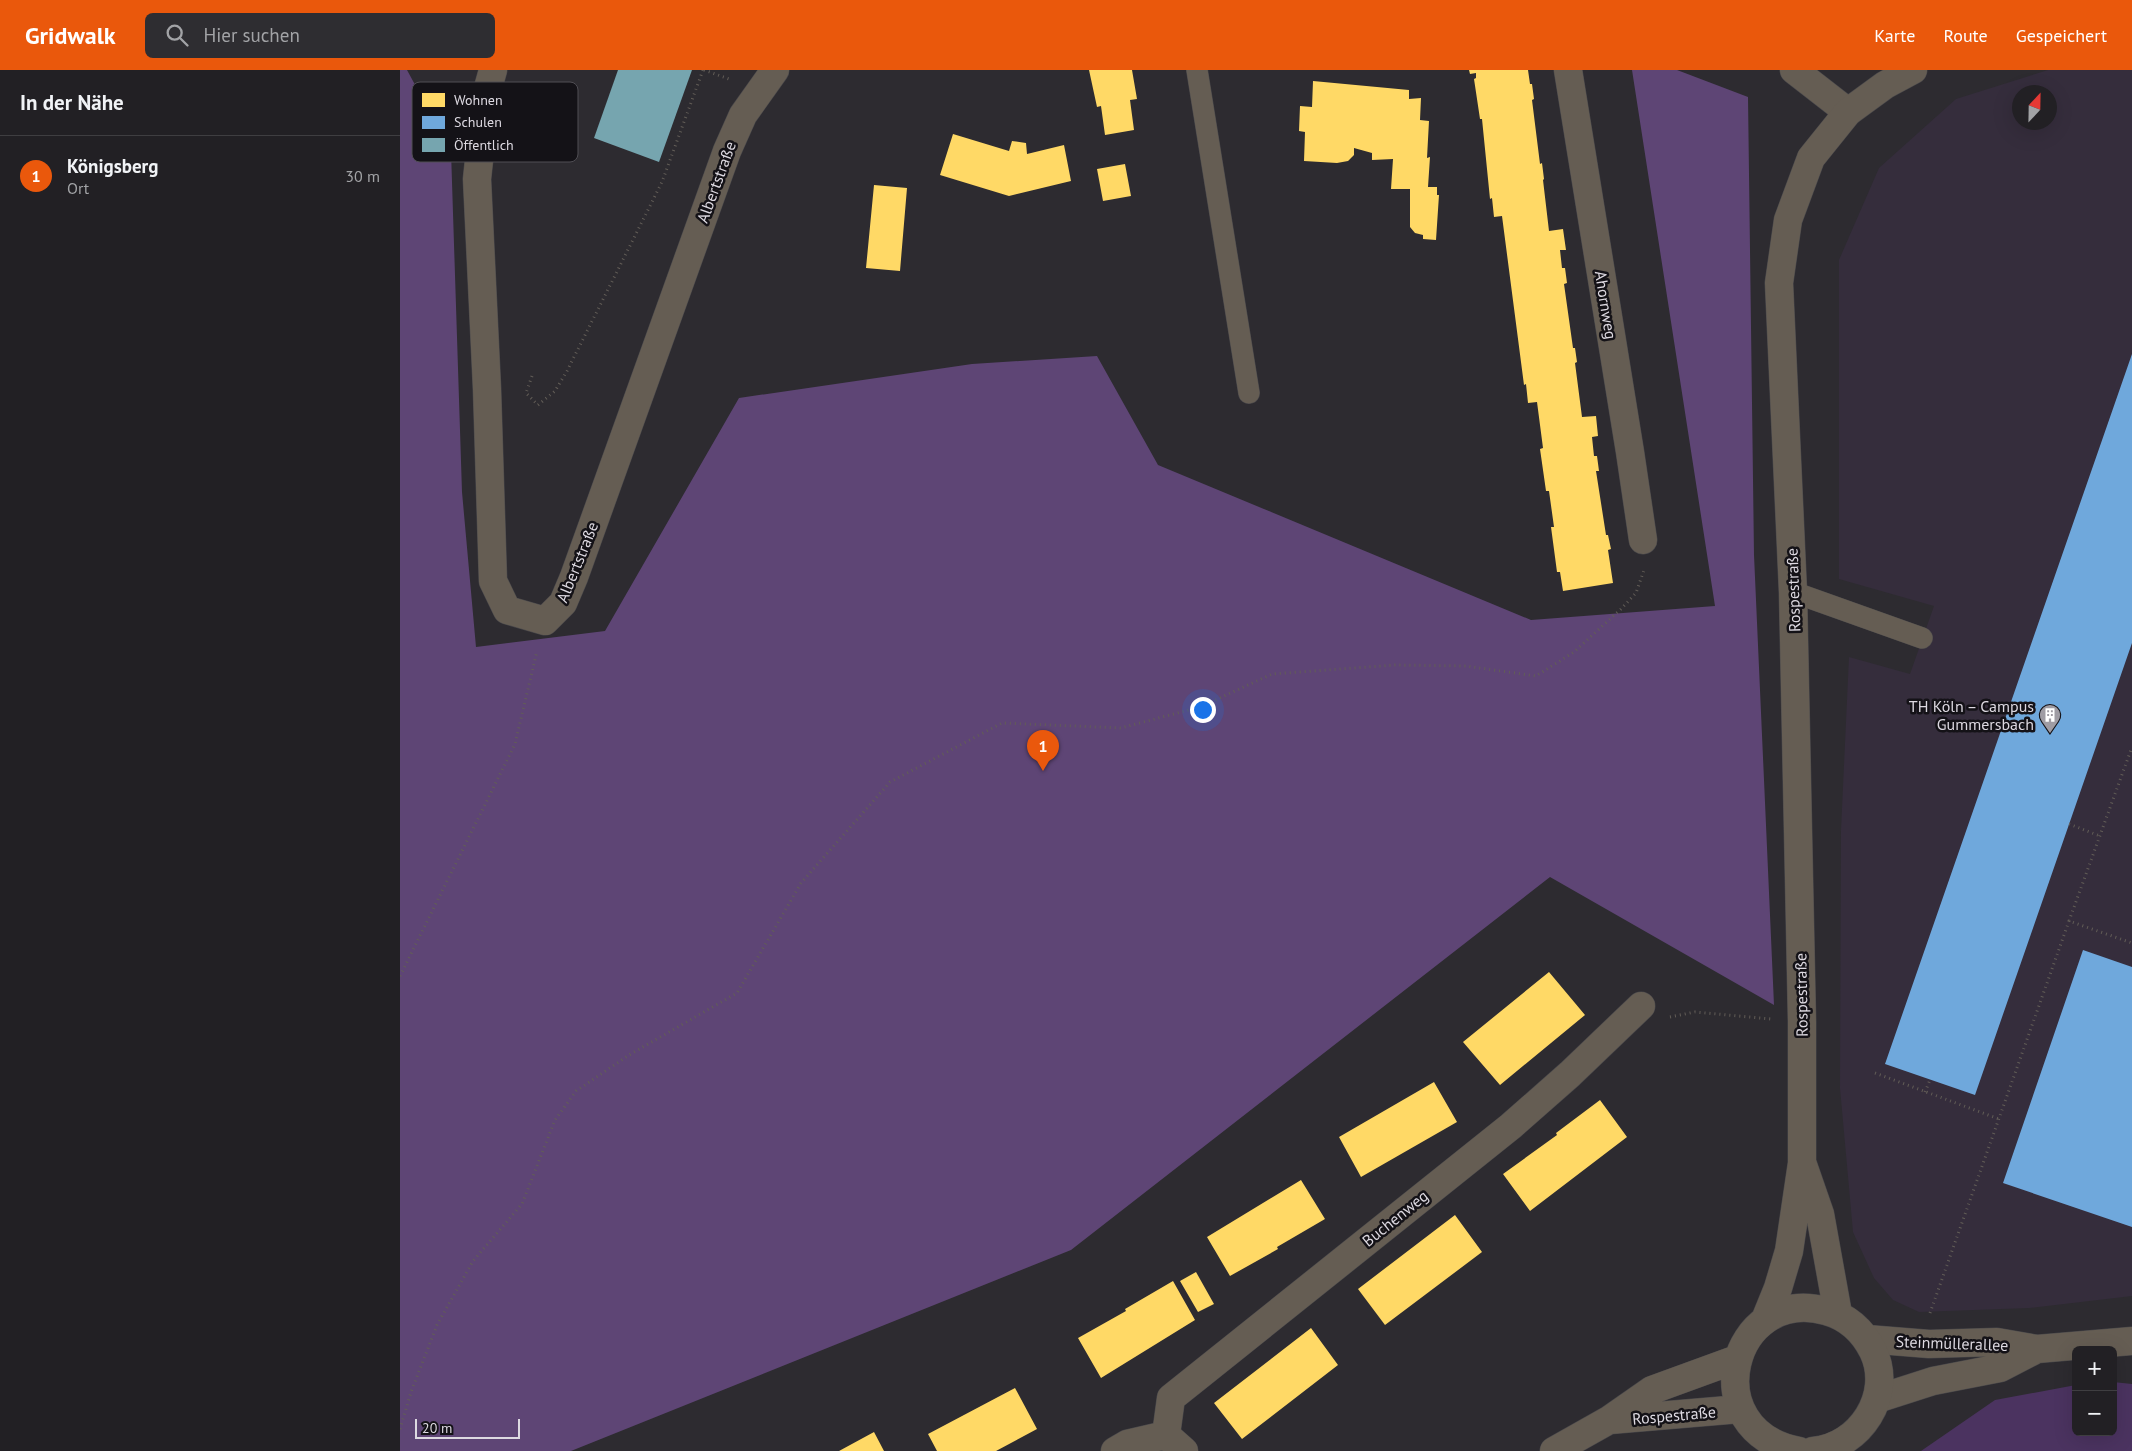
<!DOCTYPE html>
<html lang="de">
<meta charset="utf-8">
<style>
:root{--surface:#222024;--page:#2e2d31;--text:#f1f3f6;--muted:#a2a3a6;--line:#3f3e41;--accent:#ea580c}
body{margin:0;font-family:"PT Sans",sans-serif;background:var(--page);color:var(--text)}
.controls{position:absolute;right:15px;bottom:15px;display:grid;overflow:hidden;border-radius:8px;box-shadow:0 5px 20px #0002}
.controls button{width:45px;height:45px;display:grid;place-items:center;padding:0;border:0;border-bottom:1px solid var(--line);background:var(--surface);color:var(--text);font:25px sans-serif}
.compass{position:absolute;left:1612px;top:15px;width:45px;height:45px;border-radius:50%;background:var(--surface);box-shadow:0 5px 20px #0002;rotate:22deg}
.scale{position:absolute;left:15px;bottom:12px;width:105px;box-sizing:border-box;padding-left:5px;border:2px solid #ddd9e1;border-top:0;font-size:14px;line-height:18px;white-space:nowrap;color:#ddd9e1;-webkit-text-stroke:4px #141217;paint-order:stroke}
.you{position:absolute;left:802px;top:639px;width:18px;height:18px;margin:-12px;border:4px solid #fff;border-radius:50%;background:#1a73e8;box-shadow:0 0 0 8px #1a73e833}
.badge{display:grid;place-items:center;width:32px;height:32px;border-radius:50%;background:var(--accent);color:#fff;font-size:16px;font-weight:700}
.pin{position:absolute;translate:-50% -41px;filter:drop-shadow(0 1px 2px #0008)}
.pin::after{content:'';position:absolute;top:26px;width:18px;height:15px;background:inherit;clip-path:polygon(0 0,100% 0,50% 100%)}
.list{margin:0;padding:0;list-style:none}
h2{display:flex;justify-content:space-between;align-items:center;height:65px;margin:0;padding:0 20px;font-size:21px}
h2 small{font-size:16px;font-weight:400;color:var(--muted)}
.list li{display:grid;grid-template-columns:32px 1fr auto;gap:15px;align-items:center;box-sizing:border-box;height:80px;padding:0 20px;border-top:1px solid var(--line)}
.list b{display:block;font-size:19px;white-space:nowrap}
.list p{margin:0;font-size:16px;white-space:nowrap;color:var(--muted)}
.list em{font-size:16px;font-style:normal;color:var(--muted)}
.icon{flex:none;width:28px;height:28px;fill:none;stroke:currentColor;stroke-width:2;stroke-linecap:round;stroke-linejoin:round}
.map{position:relative;flex:none;width:1732px;height:1381px;overflow:hidden}
header{display:flex;align-items:center;gap:30px;box-sizing:border-box;height:70px;padding:0 25px;background:var(--accent);color:#fff}
header strong{font-size:24px}
nav{display:flex;gap:28px;margin-inline-start:auto;font-size:18px}
.search{width:350px;height:45px;background:var(--page);display:flex;align-items:center;gap:12px;box-sizing:border-box;padding:0 18px;border-radius:8px;color:var(--muted);font-size:19px}
main{display:flex}
aside{flex:1;background:var(--surface)}
.map>svg:first-child{display:block}
</style>
<header>
<strong>Gridwalk</strong>
<div class="search"><svg class="icon" aria-label="search" viewBox="0 0 24 24"><circle cx="10" cy="10" r="6"/><path d="M15 15l6 6"/></svg>Hier suchen</div>
<nav><a>Karte</a><a>Route</a><a>Gespeichert</a></nav>
</header>
<main>
<aside>
<h2>In der Nähe<small></small></h2>
<ul class="list">
<li><span class="badge">1</span><div><b>Königsberg</b><p>Ort</p></div><em>30 m</em></li>
</ul>
</aside>
<div class="map">
<svg width="1732" height="1381" viewBox="0 0 1732 1381">
<rect width="100%" height="100%" fill="#2d2b30"/>
<path fill="#352d3c" fill-rule="evenodd" d="M 1648,0 L 1732,0 L 1732,1226 L 1629,1238 L 1519,1242 L 1493,1230 L 1474,1208 L 1453,1162 L 1440,1018 L 1441,760 L 1449,587 L 1510,604 L 1534,536 L 1439,509 L 1439,190 L 1479,98 L 1556,29 ZM 1620,22 L 1650,22 L 1650,52 L 1620,52 Z"/>
<path fill="#4b3360" d="M 1713,1312 L 1732,1314 L 1732,1381 L 1521,1381 L 1595,1330 L 1676,1315 L 1676,1362 L 1713,1362 Z"/>
<path fill="#5e4575" d="M 0,0 L 7,0 L 51,81 L 62,422 L 76,577 L 205,561 L 339,328 L 572,294 L 697,286 L 758,395 L 1131,550 L 1315,536 L 1232,0 L 1277,0 L 1348,27 L 1354,485 L 1374,935 L 1150,807 L 671,1180 L 171,1381 L 0,1381 Z"/>
<path fill="#ffd966" d="M 689,0 L 732,0 L 737,29 L 730,30 L 734,60 L 705,65 L 701,36 L 697,37 Z
M 1069,0 L 1128,0 L 1130,14 L 1132,14 L 1134,29 L 1132,30 L 1140,94 L 1142,93 L 1144,109 L 1143,110 L 1149,161 L 1163,159 L 1166,180 L 1160,180 L 1162,198 L 1165,198 L 1167,213 L 1164,214 L 1173,278 L 1175,278 L 1177,292 L 1175,293 L 1182,347 L 1196,346 L 1198,366 L 1192,367 L 1194,386 L 1197,386 L 1199,401 L 1196,401 L 1206,465 L 1208,465 L 1211,479 L 1208,480 L 1213,513 L 1163,521 L 1160,502 L 1157,502 L 1151,457 L 1154,457 L 1149,421 L 1146,421 L 1140,379 L 1143,378 L 1137,332 L 1128,333 L 1126,314 L 1124,315 L 1102,146 L 1094,147 L 1092,128 L 1090,129 L 1082,49 L 1080,49 L 1074,9 L 1076,8 L 1076,3 L 1070,4 Z
M 913,11 L 1009,20 L 1009,29 L 1021,28 L 1020,50 L 1029,51 L 1027,88 L 1030,87 L 1028,117 L 1037,117 L 1037,125 L 1039,125 L 1036,170 L 1023,169 L 1023,165 L 1015,163 L 1010,157 L 1010,119 L 991,119 L 993,89 L 972,90 L 972,83 L 954,78 L 954,85 L 948,91 L 937,93 L 904,91 L 905,62 L 899,61 L 900,36 L 912,37 Z
M 553,64 L 609,81 L 612,71 L 626,73 L 627,84 L 664,75 L 671,111 L 609,126 L 540,105 Z
M 725,94 L 731,126 L 703,131 L 697,99 Z
M 474,115 L 507,118 L 500,201 L 466,198 Z
M 1149,902 L 1185,945 L 1100,1015 L 1063,972 Z
M 1034,1012 L 1057,1052 L 961,1107 L 939,1067 Z
M 1200,1030 L 1227,1067 L 1130,1141 L 1103,1104 L 1157,1065 L 1156,1063 Z
M 901,1110 L 925,1149 L 877,1177 L 878,1179 L 830,1206 L 807,1167 Z
M 1055,1145 L 1082,1182 L 985,1255 L 958,1219 Z
M 796,1202 L 814,1234 L 798,1242 L 780,1211 Z
M 773,1211 L 795,1250 L 701,1308 L 678,1268 L 726,1241 L 725,1239 Z
M 911,1258 L 938,1295 L 842,1369 L 814,1333 Z
M 615,1318 L 637,1359 L 596,1381 L 537,1381 L 528,1364 Z
M 474,1362 L 484,1381 L 439,1381 Z"/>
<path fill="#6fa8dc" d="M 1732,284 L 1732,573 L 1575,1025 L 1485,994 Z
M 1683,880 L 1732,897 L 1732,1157 L 1603,1113 Z"/>
<path fill="#76a5af" d="M 218,0 L 292,0 L 259,92 L 194,68 Z"/>
<g fill="none" stroke-linecap="round" stroke-linejoin="round">
<g stroke="#49484b" stroke-width="22">
<path id="service" d="M 797,0 L 849,323
M 1393,522 L 1522,568"/>
</g>
<g stroke="#49484b" stroke-width="29">
<path id="minor" d="M 93,0 L 86,25 L 77,109 L 87,319 L 93,511 L 107,540 L 145,551 L 163,533 L 174,507 L 327,81 L 343,45 L 375,0
M 1168,0 L 1230,382 L 1243,470
M 1394,0 L 1448,42
M 1467,1269 L 1529,1274 L 1597,1272 L 1637,1279 L 1732,1271
M 1477,1329 L 1533,1311 L 1600,1298 L 1637,1279
M 715,1381 L 727,1374 L 766,1365
M 784,1381 L 766,1365 L 771,1328 L 1111,1056 L 1170,1004 L 1241,936"/>
</g>
<g stroke="#49484b" stroke-width="29">
<path id="tertiary" d="M 1403,1095 L 1420,1144 L 1438,1244
M 1365,1250 L 1378,1218 L 1389,1181 L 1402,1093 L 1402,952 L 1393,522 L 1379,213 L 1388,150 L 1411,88 L 1448,42 L 1485,15 L 1513,0
M 1210,1350 L 1340,1339
M 1154,1381 L 1209,1350 L 1252,1320 L 1337,1289
M 1399,1381 C 1293,1361 1331,1215 1426,1241 C 1448,1247 1463,1261 1473,1281 C 1494,1325 1460,1377 1413,1381"/>
</g>
<path stroke="#625d57" stroke-width="3" stroke-dasharray="1 4" stroke-linecap="butt" d="M 304,0 L 329,9
M 132,306 L 126,323 L 138,335 L 155,321 L 167,301 L 262,112 L 303,0
M 1669,754 L 1700,766
M 1669,851 L 1732,677
M 0,906 L 115,674 L 137,581
M 1270,947 L 1295,942 L 1371,949
M 1475,1003 L 1599,1049
M 1525,1022 L 1530,1010
M 1530,1243 L 1669,851 L 1732,873
M 0,1359 L 11,1322 L 37,1255 L 73,1191 L 122,1134 L 155,1050 L 176,1021 L 229,985 L 337,923 L 401,813 L 490,712 L 602,653 L 721,658 L 800,637 L 872,604 L 995,595 L 1066,596 L 1136,606 L 1174,582 L 1221,539 L 1236,523 L 1244,500"/>
<use href="#service" stroke="#655d53" stroke-width="21"/>
<use href="#minor" stroke="#655d53" stroke-width="28"/>
<use href="#tertiary" stroke="#655d53" stroke-width="28"/>
</g>
<defs>
<g id="building-pin" transform="scale(1.125)"><path d="M0 17L-7.5 6A9.5 9.5 0 1 1 7.5 6Z" fill="#9f9ca3" stroke="#141217"/><path d="M-4-6H4V6H1V3H-1V6H-4ZM-2.5-4.3h1.7v1.8h-1.7ZM.8-4.3h1.7v1.8H.8ZM-2.5-1h1.7V.8h-1.7ZM.8-1h1.7V.8H.8Z" fill="#fff"/></g>
</defs>
<g fill-rule="evenodd">
<use href="#building-pin" x="1650" y="645"/>
</g>
<g text-anchor="middle" dominant-baseline="central" stroke-width="5" stroke-linejoin="round" paint-order="stroke">
<g font-size="16" fill="#ddd9e1" stroke="#141217">
<text transform="translate(316 112) rotate(-70)">Albertstraße</text>
<text transform="translate(1206 235) rotate(81)">Ahornweg</text>
<text transform="translate(177 492) rotate(-68)">Albertstraße</text>
<text transform="translate(1393 520) rotate(-92)">Rospestraße</text>
<text transform="translate(1401 925) rotate(-91)">Rospestraße</text>
<text transform="translate(995 1148) rotate(-39)">Buchenweg</text>
<text transform="translate(1552 1273) rotate(2)">Steinmüllerallee</text>
<text transform="translate(1274 1345) rotate(-5)">Rospestraße</text>
</g>
<g font-size="16" fill="#ddd9e1" stroke="#141217" text-anchor="end">
<text x="1634" y="636">TH Köln – Campus<tspan x="1634" dy="18">Gummersbach</tspan></text>
</g>
</g>
<rect x="12" y="12" width="166" height="80" rx="8" fill="#141217" stroke="#504e54" stroke-width="1"/>
<rect x="22" y="23" width="23" height="14" fill="#ffd966"/>
<rect x="22" y="46" width="23" height="13" fill="#6fa8dc"/>
<rect x="22" y="68" width="23" height="14" fill="#76a5af"/>
<g font-size="14" fill="#ddd9e1">
<text x="54" y="35">Wohnen</text>
<text x="54" y="57">Schulen</text>
<text x="54" y="80">Öffentlich</text>
</g>
</svg>
<div class="controls">
<button>+</button>
<button>−</button>
</div>
<svg class="compass" viewBox="-18 -18 36 36"><path d="M0-13l5 13h-10z" fill="#e53935"/><path d="M0 13l5-13h-10z" fill="#a2a3a6"/></svg>
<div class="scale">20 m</div>
<div class="you"></div>
<div class="pin badge" style="left:643px;top:701px">1</div>
</div>
</main>
